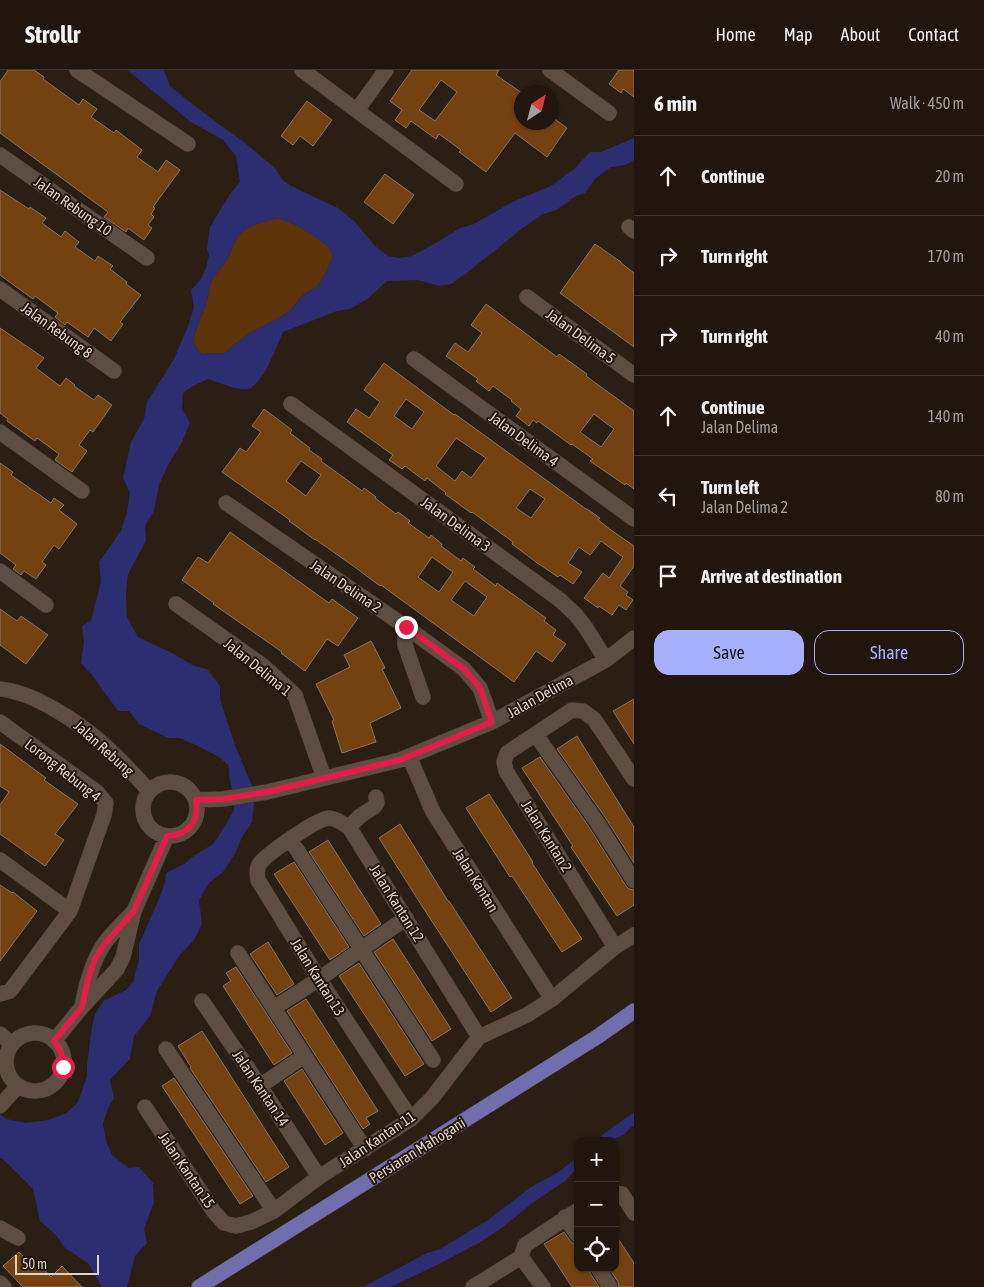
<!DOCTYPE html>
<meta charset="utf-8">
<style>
:root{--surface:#20160e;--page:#281f17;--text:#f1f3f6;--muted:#a29f9e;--line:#3d352e;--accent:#a7b0fc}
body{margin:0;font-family:"Asap Condensed",sans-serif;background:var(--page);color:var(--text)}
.controls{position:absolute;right:15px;bottom:15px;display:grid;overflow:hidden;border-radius:10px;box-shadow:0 1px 4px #0004}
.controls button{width:45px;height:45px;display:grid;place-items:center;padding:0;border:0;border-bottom:1px solid var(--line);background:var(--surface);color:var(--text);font:25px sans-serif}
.compass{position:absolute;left:514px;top:15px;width:45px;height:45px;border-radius:50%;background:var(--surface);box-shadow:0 1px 4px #0004;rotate:36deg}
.scale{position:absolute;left:15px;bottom:12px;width:84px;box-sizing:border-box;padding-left:5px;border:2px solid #dcd2cb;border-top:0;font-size:14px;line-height:18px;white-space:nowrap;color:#dcd2cb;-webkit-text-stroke:4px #21140a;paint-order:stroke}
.stop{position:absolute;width:15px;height:15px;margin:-11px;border:4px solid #e11d48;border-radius:50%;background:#fff}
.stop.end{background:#e11d48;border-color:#fff;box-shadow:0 1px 5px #0008}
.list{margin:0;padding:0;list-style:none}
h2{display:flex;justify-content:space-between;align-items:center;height:65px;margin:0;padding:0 20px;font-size:21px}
h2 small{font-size:16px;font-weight:400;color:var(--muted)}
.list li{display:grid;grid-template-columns:32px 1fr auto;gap:15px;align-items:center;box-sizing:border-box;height:80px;padding:0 20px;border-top:1px solid var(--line)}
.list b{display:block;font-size:19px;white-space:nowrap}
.list p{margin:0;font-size:16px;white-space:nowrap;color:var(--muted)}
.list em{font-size:16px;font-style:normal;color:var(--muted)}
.actions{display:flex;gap:10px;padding:15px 20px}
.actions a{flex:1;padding:11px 0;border:1px solid var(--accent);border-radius:15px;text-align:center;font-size:18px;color:var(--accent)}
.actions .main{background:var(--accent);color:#111}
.icon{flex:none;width:28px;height:28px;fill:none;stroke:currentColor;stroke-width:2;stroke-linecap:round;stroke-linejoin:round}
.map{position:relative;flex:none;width:634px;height:1217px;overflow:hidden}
header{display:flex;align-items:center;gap:30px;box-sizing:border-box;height:70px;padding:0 25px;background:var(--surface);border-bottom:1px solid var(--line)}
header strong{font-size:24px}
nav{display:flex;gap:28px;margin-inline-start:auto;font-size:18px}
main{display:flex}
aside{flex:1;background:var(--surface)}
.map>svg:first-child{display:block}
</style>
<header>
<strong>Strollr</strong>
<nav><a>Home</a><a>Map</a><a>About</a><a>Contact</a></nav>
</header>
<main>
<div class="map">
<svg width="634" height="1217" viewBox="0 0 634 1217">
<rect width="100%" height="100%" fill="#2b1e13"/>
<path fill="#5c3208" d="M 278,148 C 288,149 319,168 327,175 C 330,178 331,182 333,186 L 326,203 L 318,216 L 302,226 L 291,240 L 281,247 L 248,264 L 224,283 L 202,284 C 196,278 193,275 194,266 C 197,255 202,245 206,234 C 208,227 209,221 210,215 C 213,204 224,196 229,186 C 233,177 235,168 242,162 C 252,153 265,152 278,148 Z"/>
<path fill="#2d2d71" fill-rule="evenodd" d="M 127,0 L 164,0 L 170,16 L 200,40 L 245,73 L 275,98 L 282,109 L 291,116 L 338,138 L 355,152 L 375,176 L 388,186 L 399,188 L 412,186 L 441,170 L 460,158 L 474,154 L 512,132 L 551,116 L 574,99 L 590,82 L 601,82 L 634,68 L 634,90 L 626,95 L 611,97 L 595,109 L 585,123 L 576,126 L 556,140 L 541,145 L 523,158 L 468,202 L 451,214 L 439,216 L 418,210 L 387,211 L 367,229 L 350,239 L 337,241 L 283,262 C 274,282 267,306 250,319 C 237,321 221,313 208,309 L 193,316 L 183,323 L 182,339 L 190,353 L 181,374 L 168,395 L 159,415 L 154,441 L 145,456 L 146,471 L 128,504 L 126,523 L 127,547 L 138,567 L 174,584 L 194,596 L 207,599 L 220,616 L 220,629 L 227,651 L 236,678 L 255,723 L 252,752 L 242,767 L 235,784 L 223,802 L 209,813 L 199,830 L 202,854 L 194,870 L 180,885 L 172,897 L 157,921 L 150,946 L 134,966 L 130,989 L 110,1010 L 114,1028 L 108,1038 L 103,1054 L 106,1071 L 112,1085 L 129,1098 L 139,1097 L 153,1113 L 154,1132 L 144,1159 L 147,1173 L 135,1186 L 127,1217 L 102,1217 L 88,1193 L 65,1178 L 56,1165 L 40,1151 L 33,1119 L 3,1089 L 0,1088 L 0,1044 L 6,1049 L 26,1053 L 48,1050 L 67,1043 L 78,1032 L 87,1006 L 87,995 L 92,956 L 95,944 L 103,931 L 126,920 L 133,912 L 139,889 L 139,874 L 159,829 L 165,812 L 166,803 L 184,794 L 192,787 L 213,774 L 220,764 L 234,740 L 234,729 L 229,705 L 229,696 L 219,687 L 196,675 L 179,668 L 168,668 L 139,654 L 129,641 L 118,641 L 91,604 L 81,593 L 84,572 L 82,556 L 91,550 L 101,512 L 99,492 L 121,461 L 127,442 L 130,423 L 123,408 L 131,372 L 144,349 L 147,332 L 174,289 L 188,256 L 194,237 L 191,220 L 201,209 L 206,198 L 209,185 L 207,179 L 210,157 L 230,124 L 240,112 L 236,86 L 223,70 L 191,52 ZM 278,148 C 288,149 319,168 327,176 C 330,178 331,182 333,186 L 326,203 L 318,216 L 302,226 L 291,240 L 281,247 L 248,264 L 224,283 L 202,284 C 196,278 193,275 194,266 C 197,255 202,245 206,234 C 208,227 209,221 210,215 C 213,204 224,196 229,186 C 233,177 235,168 242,162 C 252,153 265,152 278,148 Z
M 634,1042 L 634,1056 C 628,1058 626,1064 621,1066 C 613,1070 605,1071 597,1071 L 602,1065 Z
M 578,1087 L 578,1097 L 565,1111 L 534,1132 L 499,1160 L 477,1174 L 439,1194 L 391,1217 L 363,1217 L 427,1183 L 440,1179 L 488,1150 L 531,1117 L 557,1103 Z"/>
<path fill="#744210" stroke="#847366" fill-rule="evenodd" d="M 8,0 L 34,0 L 44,7 L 43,9 L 79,35 L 83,29 L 97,39 L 91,47 L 114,63 L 116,60 L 142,80 L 137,87 L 158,102 L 166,90 L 180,100 L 153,137 L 155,138 L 151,144 L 154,147 L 148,155 L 152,158 L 144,170 L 128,158 L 126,162 L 104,147 L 108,142 L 0,63 L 0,12 Z
M 412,0 L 499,0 L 496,5 L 522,23 L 522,52 L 552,52 L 552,47 L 567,58 L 547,87 L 515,63 L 486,102 L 459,82 L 461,80 L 439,64 L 436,69 L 411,51 L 406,58 L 395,50 L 402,40 L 390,31 ZM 441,10 L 457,22 L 435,51 L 419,40 Z
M 619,0 L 634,0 L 634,27 L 623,19 L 621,23 L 609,14 Z
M 307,31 L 332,50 L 313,76 L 300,66 L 293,75 L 281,66 Z
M 385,104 L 414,125 L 393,154 L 364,132 Z
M 0,120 L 29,139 L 30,137 L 46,148 L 42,153 L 61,167 L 65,161 L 79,172 L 75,177 L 95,191 L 98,186 L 113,196 L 110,199 L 127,212 L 126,214 L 141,225 L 120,252 L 123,254 L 111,271 L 94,258 L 88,267 L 67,252 L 65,255 L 55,247 L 58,243 L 35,226 L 33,229 L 0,205 Z
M 595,174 L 621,192 L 621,193 L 634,203 L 634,277 L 560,223 Z
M 486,234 L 557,287 L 559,284 L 587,304 L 586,306 L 634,341 L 634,419 L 626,413 L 625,415 L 603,400 L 590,391 L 593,389 L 572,374 L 571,375 L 538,351 L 537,353 L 533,350 L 529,356 L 516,346 L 521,339 L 511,331 L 512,330 L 493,316 L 489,321 L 476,311 L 478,309 L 446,286 L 455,273 L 468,282 L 482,263 L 471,255 ZM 594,344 L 614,359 L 601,377 L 580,362 Z
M 0,258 L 44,288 L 36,298 L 60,316 L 66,308 L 75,315 L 74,316 L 94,330 L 98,325 L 112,335 L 93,362 L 90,360 L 79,375 L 87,381 L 72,402 L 55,390 L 59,384 L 37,368 L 35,371 L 7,351 L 8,349 L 0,343 Z
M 384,293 L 454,345 L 455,344 L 586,439 L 587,439 L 600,448 L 598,450 L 611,460 L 634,476 L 634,496 L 620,516 L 628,522 L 626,525 L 633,530 L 626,540 L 619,535 L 612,545 L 599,536 L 598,538 L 584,528 L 603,503 L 609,508 L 623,487 L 601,471 L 590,485 L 579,477 L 568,493 L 582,502 L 573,514 L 560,505 L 558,507 L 536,492 L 512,474 L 513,472 L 472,442 L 471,443 L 445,424 L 446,423 L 427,408 L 425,411 L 405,396 L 402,399 L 389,390 L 393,385 L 347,352 L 356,339 L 369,348 L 380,332 L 364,320 ZM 406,329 L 424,342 L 412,359 L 394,346 ZM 456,368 L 486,388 L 471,408 L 462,401 L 455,411 L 436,396 ZM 530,419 L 545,429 L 531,448 L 516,438 Z
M 264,339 L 292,360 L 290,363 L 310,378 L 309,380 L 322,389 L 321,391 L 362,421 L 364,418 L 376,427 L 375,428 L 396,444 L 398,442 L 410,451 L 408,453 L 429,468 L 431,465 L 442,474 L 441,476 L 461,491 L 463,488 L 475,497 L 473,499 L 496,516 L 497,513 L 546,548 L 544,551 L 556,560 L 553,565 L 566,574 L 552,592 L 536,581 L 514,612 L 381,515 L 380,516 L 356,498 L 315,469 L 315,470 L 289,451 L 290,450 L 222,402 L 240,378 L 246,382 L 261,362 L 252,356 ZM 301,391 L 321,405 L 306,426 L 286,411 ZM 432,487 L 453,502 L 439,522 L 418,507 ZM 465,511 L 487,527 L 474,546 L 451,530 Z
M 0,393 L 13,402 L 11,405 L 51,433 L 54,428 L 64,435 L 59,440 L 77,454 L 59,479 L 54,475 L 42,492 L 46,495 L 36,509 L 24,501 L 21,505 L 13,499 L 16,495 L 0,483 Z
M 230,462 L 329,533 L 332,529 L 358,548 L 338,576 L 327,569 L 305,601 L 281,583 L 282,582 L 239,552 L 213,534 L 214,533 L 182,510 L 198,487 L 208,493 Z
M 0,539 L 17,551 L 21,546 L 48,565 L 26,594 L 0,575 Z
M 371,571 L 385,598 L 382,599 L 401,638 L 370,653 L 376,672 L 342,683 L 332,651 L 334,650 L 316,614 L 350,597 L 344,585 Z
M 634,629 L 634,674 L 613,641 Z
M 577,666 L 634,757 L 634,793 L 605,747 L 557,679 Z
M 0,674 L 46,708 L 44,710 L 78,734 L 55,764 L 64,770 L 45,796 L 0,764 L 0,735 L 9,722 L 0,716 Z
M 540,687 L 589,757 L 626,816 L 629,819 L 634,820 L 634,835 L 617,846 L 571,777 L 573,776 L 522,698 Z
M 489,724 L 533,792 L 532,793 L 582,869 L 562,882 L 512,806 L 510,807 L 466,738 Z
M 400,754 L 448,831 L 449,831 L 512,928 L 491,942 L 422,836 L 379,768 Z
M 328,770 L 381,854 L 364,866 L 309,782 Z
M 294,792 L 349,877 L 330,890 L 274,804 Z
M 0,815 L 12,823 L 13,822 L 37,841 L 0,891 Z
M 393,869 L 451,959 L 432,971 L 374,882 Z
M 268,872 L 294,914 L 277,925 L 250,884 Z
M 359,893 L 424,994 L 405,1006 L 339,906 Z
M 236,897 L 292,983 L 274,995 L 223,916 L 231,911 L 226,903 Z
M 306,929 L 378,1041 L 366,1048 L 370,1054 L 363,1059 L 287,941 Z
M 202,961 L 289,1097 L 266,1112 L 190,998 L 191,997 L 178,976 Z
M 302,999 L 343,1063 L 325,1075 L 284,1011 Z
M 174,1008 L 253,1126 L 240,1134 L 162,1016 Z
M 564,1162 L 571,1172 L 574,1174 L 578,1175 L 578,1198 L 589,1198 L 590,1203 L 599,1217 L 572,1217 L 544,1174 Z
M 615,1164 L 634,1193 L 634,1217 L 619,1217 L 618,1212 L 609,1198 L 615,1198 Z
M 19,1182 L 32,1196 L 37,1192 L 51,1207 L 62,1196 L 82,1217 L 23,1217 L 3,1196 Z"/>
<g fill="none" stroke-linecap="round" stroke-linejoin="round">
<g stroke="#433831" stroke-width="16">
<path id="minor" d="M 77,0 L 188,74
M 302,0 L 456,114
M 550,0 L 609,43
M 357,40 L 386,0
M 0,85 L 147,188
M 629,157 L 634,161
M 0,219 L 114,301
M 527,227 L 634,305
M 414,289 L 634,449
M 291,334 L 560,530 L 576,545 L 586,558 L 606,590
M 0,362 L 82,421
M 226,433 L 406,557 L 464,599 L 480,618 L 492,652
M 0,501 L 46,535
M 176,534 L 262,595 L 295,625 L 324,708
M 406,557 L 405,565 L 405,575 L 423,627
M 0,619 C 19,621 37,629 54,639 C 93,661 119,687 149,721
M 0,652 L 97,722 L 106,733 L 104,745 L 70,841 L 10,921 L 0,924
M 536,665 L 597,752 L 634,811
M 409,686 L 433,742 L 552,929
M143 739a27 27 0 1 1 54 0a27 27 0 1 1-54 0Z
M 196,730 L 223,729 L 267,722 L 400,690 L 492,652 L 606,590 L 634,568
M 349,757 L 360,746 L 374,737 L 377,733 L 376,727
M 290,769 L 433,990
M 0,790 L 70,841
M 615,877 L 506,701 L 504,692 L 507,683 L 572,640 L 583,641 L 594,649 L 634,709
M 238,883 L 365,1079
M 202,931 L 260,1016 L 319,1107
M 82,936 C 86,915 91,895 102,877 C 110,864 123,853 133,842
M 274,938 L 319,909 L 406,848
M6 992a29 29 0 1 1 58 0a29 29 0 1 1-58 0Z
M 0,964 L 12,974
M 54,971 L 82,937 L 117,899 L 123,887 L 134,841 L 167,766
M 166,979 L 274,1141
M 260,1016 L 304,986
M 0,1036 L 18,1016
M 145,1037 L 214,1142 L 224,1153 L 236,1156 L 251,1152 L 274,1141 L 319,1107 L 411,1049 L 432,1028 L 479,967 L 527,945 L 552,929 L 615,877 L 634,865
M 411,1049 L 319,909 L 258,810 C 257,804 256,797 261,792 C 270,782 316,749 329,748 C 336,748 343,754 349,757 L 479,967
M 615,1123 L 622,1124 L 634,1143
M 565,1147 L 578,1166
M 0,1158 L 18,1168
M 521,1187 L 543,1217
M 598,1198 L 610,1217
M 0,1213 L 4,1217
M 473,1217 L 521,1187 L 525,1175 L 578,1140"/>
</g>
<g stroke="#433831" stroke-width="16">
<path id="major" d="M 199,1217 L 597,967 L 634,941"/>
</g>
<use href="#minor" stroke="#5e4e42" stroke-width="15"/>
<use href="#major" stroke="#706ead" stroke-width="15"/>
</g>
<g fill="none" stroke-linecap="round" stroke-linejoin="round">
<path stroke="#e11d48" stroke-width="6" d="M 63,997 C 63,986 61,979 54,971 L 82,937 L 88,909 L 95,889 L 103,876 L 134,841 L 167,766 C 189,765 199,752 196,730 L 223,729 L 267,722 L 400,690 L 492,652 L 480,618 L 464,599 L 406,557"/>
</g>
<g text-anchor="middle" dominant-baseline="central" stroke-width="4" stroke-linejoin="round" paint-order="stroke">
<g font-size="15" fill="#dcd2cb" stroke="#21140a">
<text transform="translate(73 136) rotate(35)">Jalan Rebung 10</text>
<text transform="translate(57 260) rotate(36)">Jalan Rebung 8</text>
<text transform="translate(581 266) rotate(36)">Jalan Delima 5</text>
<text transform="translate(524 369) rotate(36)">Jalan Delima 4</text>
<text transform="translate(456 454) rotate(36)">Jalan Delima 3</text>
<text transform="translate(346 516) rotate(34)">Jalan Delima 2</text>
<text transform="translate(258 597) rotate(39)">Jalan Delima 1</text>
<text transform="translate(540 626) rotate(-29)">Jalan Delima</text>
<text transform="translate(104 678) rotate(42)">Jalan Rebung</text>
<text transform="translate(63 700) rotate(38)">Lorong Rebung 4</text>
<text transform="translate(547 766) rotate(58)">Jalan Kantan 2</text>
<text transform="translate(476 810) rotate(58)">Jalan Kantan</text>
<text transform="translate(397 833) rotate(58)">Jalan Kantan 12</text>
<text transform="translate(318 907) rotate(58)">Jalan Kantan 13</text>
<text transform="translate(261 1018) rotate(56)">Jalan Kantan 14</text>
<text transform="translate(377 1069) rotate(-34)">Jalan Kantan 11</text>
<text transform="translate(417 1080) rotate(-32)">Persiaran Mahogani</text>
<text transform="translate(187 1100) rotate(56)">Jalan Kantan 15</text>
</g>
</g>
</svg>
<div class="controls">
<button>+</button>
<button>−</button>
<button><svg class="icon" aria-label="locate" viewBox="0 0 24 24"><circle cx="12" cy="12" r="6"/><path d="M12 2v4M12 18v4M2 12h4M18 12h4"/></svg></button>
</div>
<svg class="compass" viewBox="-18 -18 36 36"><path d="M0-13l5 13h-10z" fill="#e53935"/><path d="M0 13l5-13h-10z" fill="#a29f9e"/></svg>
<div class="scale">50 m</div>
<div class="stop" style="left:63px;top:997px"></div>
<div class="stop end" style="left:406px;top:557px"></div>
</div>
<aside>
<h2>6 min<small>Walk · 450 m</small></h2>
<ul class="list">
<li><svg class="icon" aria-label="ahead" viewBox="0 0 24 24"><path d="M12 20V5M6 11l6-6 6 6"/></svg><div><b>Continue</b></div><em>20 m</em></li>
<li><svg class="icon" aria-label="right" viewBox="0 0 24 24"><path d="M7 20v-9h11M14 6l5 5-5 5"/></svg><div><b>Turn right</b></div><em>170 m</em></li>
<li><svg class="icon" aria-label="right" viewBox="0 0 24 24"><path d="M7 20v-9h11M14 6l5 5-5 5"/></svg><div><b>Turn right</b></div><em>40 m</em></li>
<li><svg class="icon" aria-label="ahead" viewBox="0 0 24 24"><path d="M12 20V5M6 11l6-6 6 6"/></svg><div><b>Continue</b><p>Jalan Delima</p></div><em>140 m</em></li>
<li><svg class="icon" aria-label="left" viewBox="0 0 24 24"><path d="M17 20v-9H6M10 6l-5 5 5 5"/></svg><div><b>Turn left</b><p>Jalan Delima 2</p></div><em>80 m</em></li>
<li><svg class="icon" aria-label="arrive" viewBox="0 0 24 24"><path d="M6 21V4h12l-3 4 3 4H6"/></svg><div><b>Arrive at destination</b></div></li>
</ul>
<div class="actions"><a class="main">Save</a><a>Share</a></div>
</aside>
</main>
